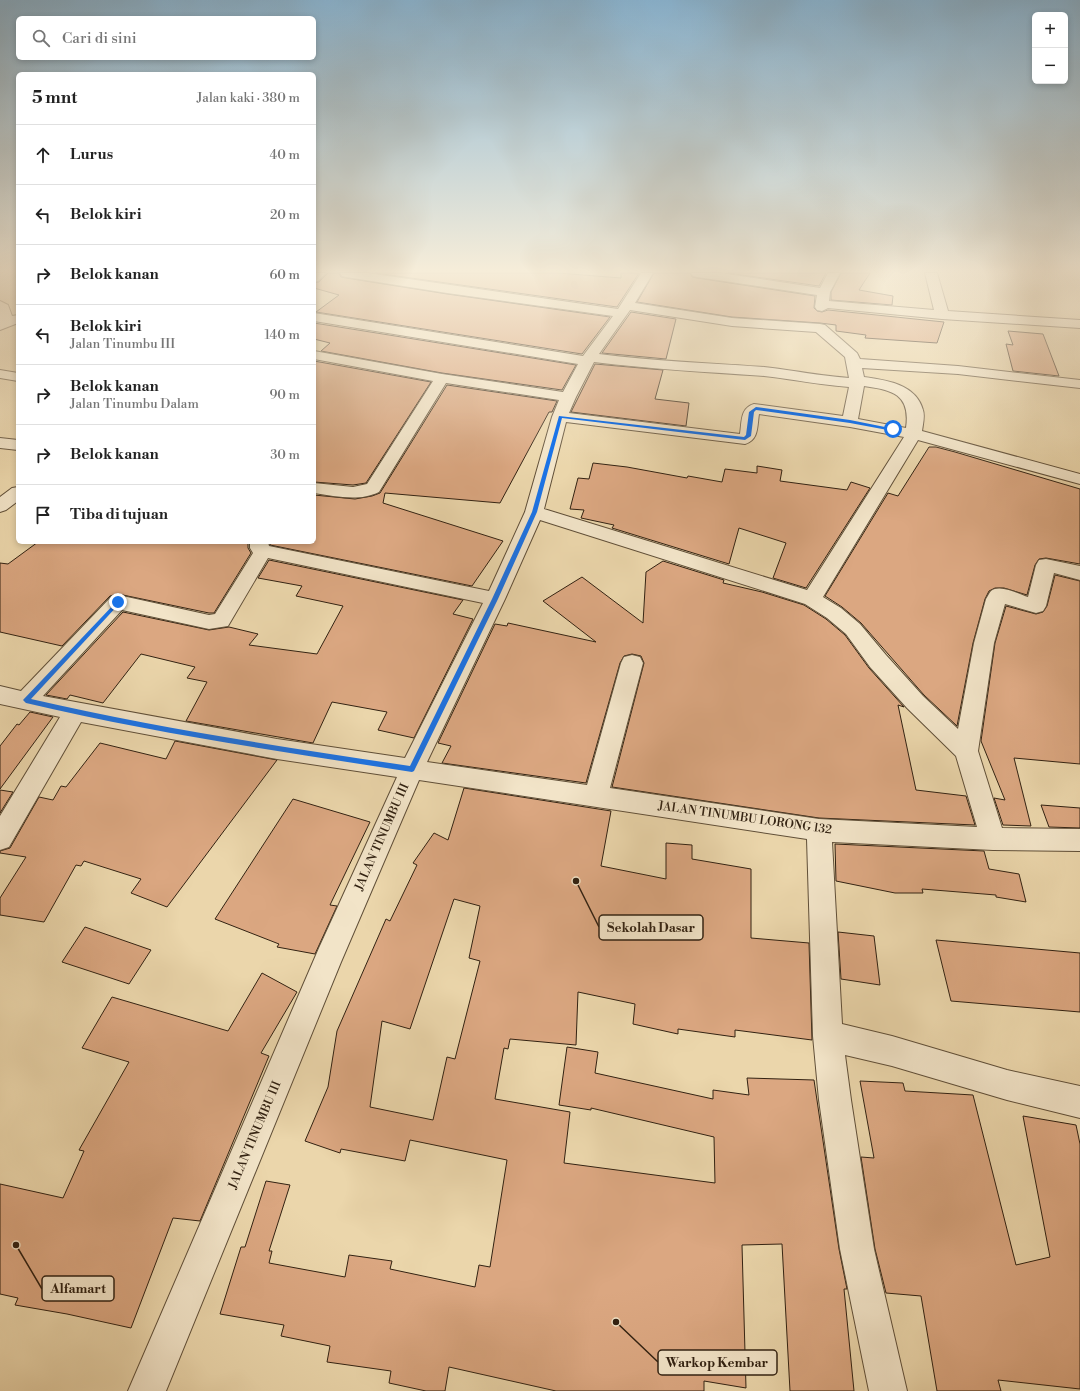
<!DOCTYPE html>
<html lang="id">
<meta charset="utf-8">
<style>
:root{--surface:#fff;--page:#f2f2f2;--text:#222;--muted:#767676;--line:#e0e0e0}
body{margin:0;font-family:"Libre Bodoni",serif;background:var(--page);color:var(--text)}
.controls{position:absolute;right:12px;top:12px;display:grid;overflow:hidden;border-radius:6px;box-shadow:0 2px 6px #0003}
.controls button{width:36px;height:36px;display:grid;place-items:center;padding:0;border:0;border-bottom:1px solid var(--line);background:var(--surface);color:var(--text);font:20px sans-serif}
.stop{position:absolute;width:12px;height:12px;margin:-9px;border:3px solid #1a73e8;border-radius:50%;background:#fff}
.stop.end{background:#1a73e8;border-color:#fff;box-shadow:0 1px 4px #0008}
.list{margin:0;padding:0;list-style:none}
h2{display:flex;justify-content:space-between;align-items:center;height:52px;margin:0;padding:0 16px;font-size:17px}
h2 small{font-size:13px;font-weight:400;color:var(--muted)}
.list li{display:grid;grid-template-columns:26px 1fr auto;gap:12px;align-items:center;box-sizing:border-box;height:60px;padding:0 16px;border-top:1px solid var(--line)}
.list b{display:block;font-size:15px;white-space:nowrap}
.list p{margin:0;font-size:13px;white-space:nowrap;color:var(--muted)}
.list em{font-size:13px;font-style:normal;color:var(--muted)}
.icon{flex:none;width:22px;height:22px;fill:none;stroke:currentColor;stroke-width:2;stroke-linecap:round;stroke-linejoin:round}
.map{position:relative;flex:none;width:1080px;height:1391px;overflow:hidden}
.search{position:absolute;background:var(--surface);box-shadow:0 2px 6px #0003;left:16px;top:16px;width:300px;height:44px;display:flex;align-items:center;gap:10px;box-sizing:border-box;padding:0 14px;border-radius:6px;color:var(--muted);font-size:15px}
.panel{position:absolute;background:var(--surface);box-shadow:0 2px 6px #0003;left:16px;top:72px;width:300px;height:472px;border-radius:6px}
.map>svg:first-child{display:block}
</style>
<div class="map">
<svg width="1080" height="1391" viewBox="0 0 1080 1391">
<rect width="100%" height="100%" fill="#ebd6ab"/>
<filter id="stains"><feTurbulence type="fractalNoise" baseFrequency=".005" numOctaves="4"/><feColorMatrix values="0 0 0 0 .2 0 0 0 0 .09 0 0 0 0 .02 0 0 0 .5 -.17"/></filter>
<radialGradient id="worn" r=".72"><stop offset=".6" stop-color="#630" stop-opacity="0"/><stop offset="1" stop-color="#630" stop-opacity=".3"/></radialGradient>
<path fill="#dba781" stroke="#322212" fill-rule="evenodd" d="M 328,273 L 339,273 L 341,277 L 346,278 L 447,294 L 610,317 L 582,354 L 316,312 L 339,295 L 314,288 L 314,283 L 319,282 Z
M 375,273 L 558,273 L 621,278 L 621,273 L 639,273 L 617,307 Z
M 654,273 L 690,273 L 692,277 L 697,278 L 815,296 L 814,308 L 817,311 L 822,312 L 828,310 L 944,322 L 937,343 L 865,338 L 866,335 L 836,331 L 836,325 L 820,323 L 732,317 L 637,302 Z
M 728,273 L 826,273 L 819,286 Z
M 841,273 L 870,273 L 859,290 L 893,296 L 892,305 L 831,300 L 831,292 Z
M 631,312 L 676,319 L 666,359 L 602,353 Z
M 314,323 L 576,365 L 562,390 L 442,373 L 321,351 L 330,343 L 314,339 Z
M 1008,331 L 1043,334 L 1059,376 L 1013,371 L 1006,344 L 1013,345 Z
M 314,361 L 431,382 L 366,483 L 353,485 L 314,482 Z
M 595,364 L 663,370 L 655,399 L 689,403 L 686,426 L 571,412 Z
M 447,385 L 557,401 L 552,412 L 549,412 L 500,503 L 385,493 L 383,503 L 503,541 L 472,586 L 270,545 L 270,542 L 314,542 L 314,495 L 355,499 L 372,496 L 380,493 Z
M 929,447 L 936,447 L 955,452 L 1080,489 L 1080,564 L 1046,558 L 1039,559 L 1035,565 L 1027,595 L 1004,588 L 995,588 L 989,591 L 985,599 L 973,643 L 957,726 L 924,695 L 861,623 L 842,607 L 825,596 L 888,493 L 898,496 Z
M 593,463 L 627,467 L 687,478 L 688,476 L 722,482 L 725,469 L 757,473 L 757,466 L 782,470 L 780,481 L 847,490 L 851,482 L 870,488 L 806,588 L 773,578 L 786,543 L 739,528 L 729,564 L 612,528 L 614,525 L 581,518 L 584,510 L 570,509 L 578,478 L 589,479 Z
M 38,542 L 248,542 L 248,548 L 251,553 L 214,613 L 209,613 L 118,594 L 110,596 L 62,646 L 0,632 L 0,563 L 8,564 Z
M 269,560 L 463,600 L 453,614 L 473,619 L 414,738 L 378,730 L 387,712 L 332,702 L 313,743 L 186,721 L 207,682 L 187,678 L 195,667 L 141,654 L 103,703 L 70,695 L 67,699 L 46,695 L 123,612 L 209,630 L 229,627 L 258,634 L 249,645 L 317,654 L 343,606 L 296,596 L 302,586 L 258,578 Z
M 663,561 L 724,580 L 723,583 L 762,592 L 804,605 L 826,619 L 845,635 L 869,668 L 904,707 L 898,705 L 916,790 L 966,796 L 975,825 L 819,818 L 612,787 L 644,663 L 641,656 L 632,654 L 624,656 L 620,663 L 586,783 L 442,763 L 451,746 L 438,743 L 495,624 L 507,626 L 508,623 L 596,642 L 543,601 L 582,577 L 643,623 L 646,572 Z
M 1055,575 L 1080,581 L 1080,764 L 1014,758 L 1031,826 L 1003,825 L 994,798 L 1005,800 L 981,741 L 995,643 L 1006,606 L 1036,614 L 1043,612 L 1047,606 Z
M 30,712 L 53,717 L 0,789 L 0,746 L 17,724 L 19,725 Z
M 175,741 L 277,760 L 167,907 L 131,893 L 141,879 L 84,861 L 81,866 L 76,865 L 44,922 L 0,915 L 0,898 L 26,857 L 0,853 L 0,851 L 10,848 L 39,797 L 53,800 L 61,786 L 66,787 L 100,743 L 166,759 Z
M 464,788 L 611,811 L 601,866 L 666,879 L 666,843 L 692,845 L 692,859 L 751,869 L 751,938 L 809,943 L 812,1040 L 735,1030 L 735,1037 L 678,1029 L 678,1034 L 633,1024 L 635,1004 L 578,992 L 576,1045 L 510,1039 L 508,1049 L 504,1048 L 495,1099 L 570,1112 L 564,1163 L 715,1183 L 714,1137 L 591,1108 L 591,1110 L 559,1105 L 567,1047 L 598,1052 L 595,1073 L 713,1099 L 713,1090 L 749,1095 L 747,1078 L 814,1080 L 839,1249 L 847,1289 L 844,1289 L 854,1391 L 790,1391 L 782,1244 L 742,1245 L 746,1388 L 704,1381 L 704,1391 L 556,1391 L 449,1367 L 445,1391 L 426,1391 L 389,1383 L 391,1371 L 327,1362 L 330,1346 L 281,1336 L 284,1325 L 220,1314 L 241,1247 L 245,1247 L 266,1181 L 290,1185 L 269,1251 L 272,1251 L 269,1263 L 345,1277 L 349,1255 L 392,1261 L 390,1269 L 475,1287 L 479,1265 L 490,1267 L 507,1160 L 410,1140 L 405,1161 L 341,1149 L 340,1153 L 305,1141 L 328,1087 L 337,1031 L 386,919 L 390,921 L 417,865 L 413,863 L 434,833 L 448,840 ZM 454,899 L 480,906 L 469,958 L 480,961 L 455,1059 L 447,1057 L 433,1120 L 370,1107 L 382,1021 L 410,1029 Z
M 0,790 L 13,792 L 0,813 Z
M 293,799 L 370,822 L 330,905 L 337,906 L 315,954 L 277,947 L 279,944 L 215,919 Z
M 1041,805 L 1080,808 L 1080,828 L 1049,827 Z
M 835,844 L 984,851 L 989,869 L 1019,874 L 1026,902 L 996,897 L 996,895 L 922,889 L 923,893 L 895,893 L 836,881 Z
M 85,927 L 151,950 L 129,984 L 62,962 Z
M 838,932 L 874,936 L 880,985 L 841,979 Z
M 936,940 L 1080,953 L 1080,1012 L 951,1001 Z
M 262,973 L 297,992 L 261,1053 L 269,1056 L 200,1221 L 173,1218 L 131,1328 L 67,1314 L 15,1305 L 18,1298 L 0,1294 L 0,1184 L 63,1198 L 84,1151 L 79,1150 L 129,1062 L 82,1048 L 112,997 L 228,1031 Z
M 860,1081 L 903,1083 L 905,1091 L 973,1095 L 1016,1265 L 1050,1257 L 1023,1116 L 1076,1125 L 1080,1144 L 1080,1389 L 998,1380 L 1001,1391 L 937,1391 L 921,1296 L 886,1293 L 875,1249 L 861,1157 L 874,1158 Z"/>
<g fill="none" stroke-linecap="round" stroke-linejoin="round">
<g stroke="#604f38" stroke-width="2">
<path id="minor" d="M 314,273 L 326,273 L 318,281 L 314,282 Z
M 340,273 L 367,273 L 618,309 L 641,273 L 653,273 L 635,303 L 732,318 L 820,324 L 825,325 L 857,353 L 860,359 L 958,366 L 1080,380 L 1080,388 L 958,374 L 862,368 L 864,377 C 886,380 916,384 923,410 C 925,416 923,424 922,431 L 1080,474 L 1080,484 L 918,440 L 823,597 L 841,608 L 860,624 L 886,655 L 923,696 L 958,729 L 974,643 L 986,599 C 988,596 989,593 991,591 C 1000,584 1019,594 1028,597 L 1036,565 L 1039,560 L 1046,559 L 1080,566 L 1080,580 L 1054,573 L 1046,606 L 1043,611 L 1036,613 L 1005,604 L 994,643 L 978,751 L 1002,828 L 1080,829 L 1080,851 L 993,850 L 832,842 L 842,1024 L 892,1036 L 1007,1070 L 1080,1086 L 1080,1118 L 1007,1100 L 892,1066 L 845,1055 L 851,1100 L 874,1249 L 907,1391 L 869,1391 L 840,1249 L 819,1100 L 813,1036 L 807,839 L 419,780 L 341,962 L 166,1391 L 128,1391 L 319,948 L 397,777 L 277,759 L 81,722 L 9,847 L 0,850 L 0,816 L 60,717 L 0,704 L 0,686 L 21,691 L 111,597 L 118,595 L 209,615 L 215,614 L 253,553 L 250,548 L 250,542 L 268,542 L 269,546 L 489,591 L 525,512 L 552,417 L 559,400 L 446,383 L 379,492 C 359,502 335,496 314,493 L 314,483 L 353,487 L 367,484 L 433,381 L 314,359 L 314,351 L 442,374 L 563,392 L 578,364 L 314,321 L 314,313 L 583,356 L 613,316 L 447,293 L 346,277 L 342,276 ZM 630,310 L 732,326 L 816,332 L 845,357 L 849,378 C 820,376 792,370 764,367 C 709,363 654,361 599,354 ZM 594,362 C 650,369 707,372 764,376 C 792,379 820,385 849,387 L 843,416 L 754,404 C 740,408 742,422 740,434 L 569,413 L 576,397 ZM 864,386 C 892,390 911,394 906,428 L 858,419 ZM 759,414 L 850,427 L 904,437 L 807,590 L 544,509 L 566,422 L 745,444 C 759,440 757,426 759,414 ZM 540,520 L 805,604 L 827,618 L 846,634 L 870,667 L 907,708 L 956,756 L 977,827 L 819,819 L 610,788 L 643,663 L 640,657 L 632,655 L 624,657 L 621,663 L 587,785 L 427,762 L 505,599 ZM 268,558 L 483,603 L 405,758 L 277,739 L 43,696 L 122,610 L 209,629 L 228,626 Z
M 691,273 L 720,273 L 820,288 L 828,273 L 840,273 L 830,292 L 829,301 L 934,310 L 925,273 L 937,273 L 948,311 L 1080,320 L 1080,328 L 942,319 L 828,308 L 822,311 L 817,310 L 815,307 L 817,295 L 697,277 L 693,276 Z
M 0,301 L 8,305 L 12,316 L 18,315 L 18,323 L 0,330 Z
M 0,370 L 18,373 L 18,381 L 0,378 Z
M 0,438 L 18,440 L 18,450 L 0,448 Z
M 18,487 L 18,501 L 6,510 L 0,512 L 0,497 L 12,488 Z"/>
</g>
<use href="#minor" fill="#f2e4c8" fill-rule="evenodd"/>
</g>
<linearGradient id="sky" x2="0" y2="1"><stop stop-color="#89b5d3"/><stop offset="0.58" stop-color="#f6edd9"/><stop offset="1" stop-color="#f6edd9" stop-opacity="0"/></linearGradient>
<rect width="1080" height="467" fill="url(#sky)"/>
<path fill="#1a73e8" d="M 756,407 L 850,420 L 895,429 L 893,431 L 850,423 L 756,410 L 754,412 L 751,436 L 745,440 L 562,418 L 537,512 L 498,599 L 414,771 L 412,772 C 283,752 153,733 26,703 L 23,700 L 118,600 L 120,600 L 120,603 L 31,699 C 156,728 283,747 410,766 L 492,599 L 532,512 L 559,416 L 744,437 L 746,435 L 749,412 Z"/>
<g text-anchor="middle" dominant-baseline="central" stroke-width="3" stroke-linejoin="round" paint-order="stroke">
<g font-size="12" fill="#322212" stroke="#f2e4c8">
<text transform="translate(745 818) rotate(8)">JALAN TINUMBU LORONG 132</text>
<text transform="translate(382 837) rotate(-66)">JALAN TINUMBU III</text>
<text transform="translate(255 1135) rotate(-67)">JALAN TINUMBU III</text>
</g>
</g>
<path fill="none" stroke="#322212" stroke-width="1.5" d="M576 881L599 927M16 1245L42 1289M616 1322L658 1362"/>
<g fill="#322212" stroke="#f2e4c8" stroke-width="1.5">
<circle cx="576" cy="881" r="4"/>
<circle cx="16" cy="1245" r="4"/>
<circle cx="616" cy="1322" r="4"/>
</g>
<g fill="#f2e4c8" stroke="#322212" stroke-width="1.5">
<rect x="599" y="915" width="104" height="25" rx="4"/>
<rect x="42" y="1276" width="72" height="25" rx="4"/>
<rect x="658" y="1350" width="119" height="25" rx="4"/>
</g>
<g font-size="13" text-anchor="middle" font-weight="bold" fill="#322212">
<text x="651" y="932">Sekolah Dasar</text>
<text x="78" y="1293">Alfamart</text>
<text x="717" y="1367">Warkop Kembar</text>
</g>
<rect width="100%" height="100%" filter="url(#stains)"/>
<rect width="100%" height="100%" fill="url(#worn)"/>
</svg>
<div class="controls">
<button>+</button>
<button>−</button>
</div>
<div class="stop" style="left:893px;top:429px"></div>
<div class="stop end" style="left:118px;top:602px"></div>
<div class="search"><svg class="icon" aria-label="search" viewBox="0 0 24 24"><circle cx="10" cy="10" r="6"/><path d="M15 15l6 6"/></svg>Cari di sini</div>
<section class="panel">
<h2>5 mnt<small>Jalan kaki · 380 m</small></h2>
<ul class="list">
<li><svg class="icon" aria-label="ahead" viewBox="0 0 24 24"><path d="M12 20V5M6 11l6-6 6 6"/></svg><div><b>Lurus</b></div><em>40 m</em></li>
<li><svg class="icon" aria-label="left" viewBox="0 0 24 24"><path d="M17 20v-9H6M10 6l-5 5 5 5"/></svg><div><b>Belok kiri</b></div><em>20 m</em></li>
<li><svg class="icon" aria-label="right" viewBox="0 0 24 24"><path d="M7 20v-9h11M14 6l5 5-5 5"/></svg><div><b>Belok kanan</b></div><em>60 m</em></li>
<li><svg class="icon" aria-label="left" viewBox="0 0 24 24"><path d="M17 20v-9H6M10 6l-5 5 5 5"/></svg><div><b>Belok kiri</b><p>Jalan Tinumbu III</p></div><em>140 m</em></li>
<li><svg class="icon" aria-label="right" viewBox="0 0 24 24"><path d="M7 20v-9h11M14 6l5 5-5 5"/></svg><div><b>Belok kanan</b><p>Jalan Tinumbu Dalam</p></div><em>90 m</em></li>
<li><svg class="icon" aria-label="right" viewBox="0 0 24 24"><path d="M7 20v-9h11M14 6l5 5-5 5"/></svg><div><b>Belok kanan</b></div><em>30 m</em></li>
<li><svg class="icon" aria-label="arrive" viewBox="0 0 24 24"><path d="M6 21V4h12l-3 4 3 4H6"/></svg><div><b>Tiba di tujuan</b></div></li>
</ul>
</section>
</div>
